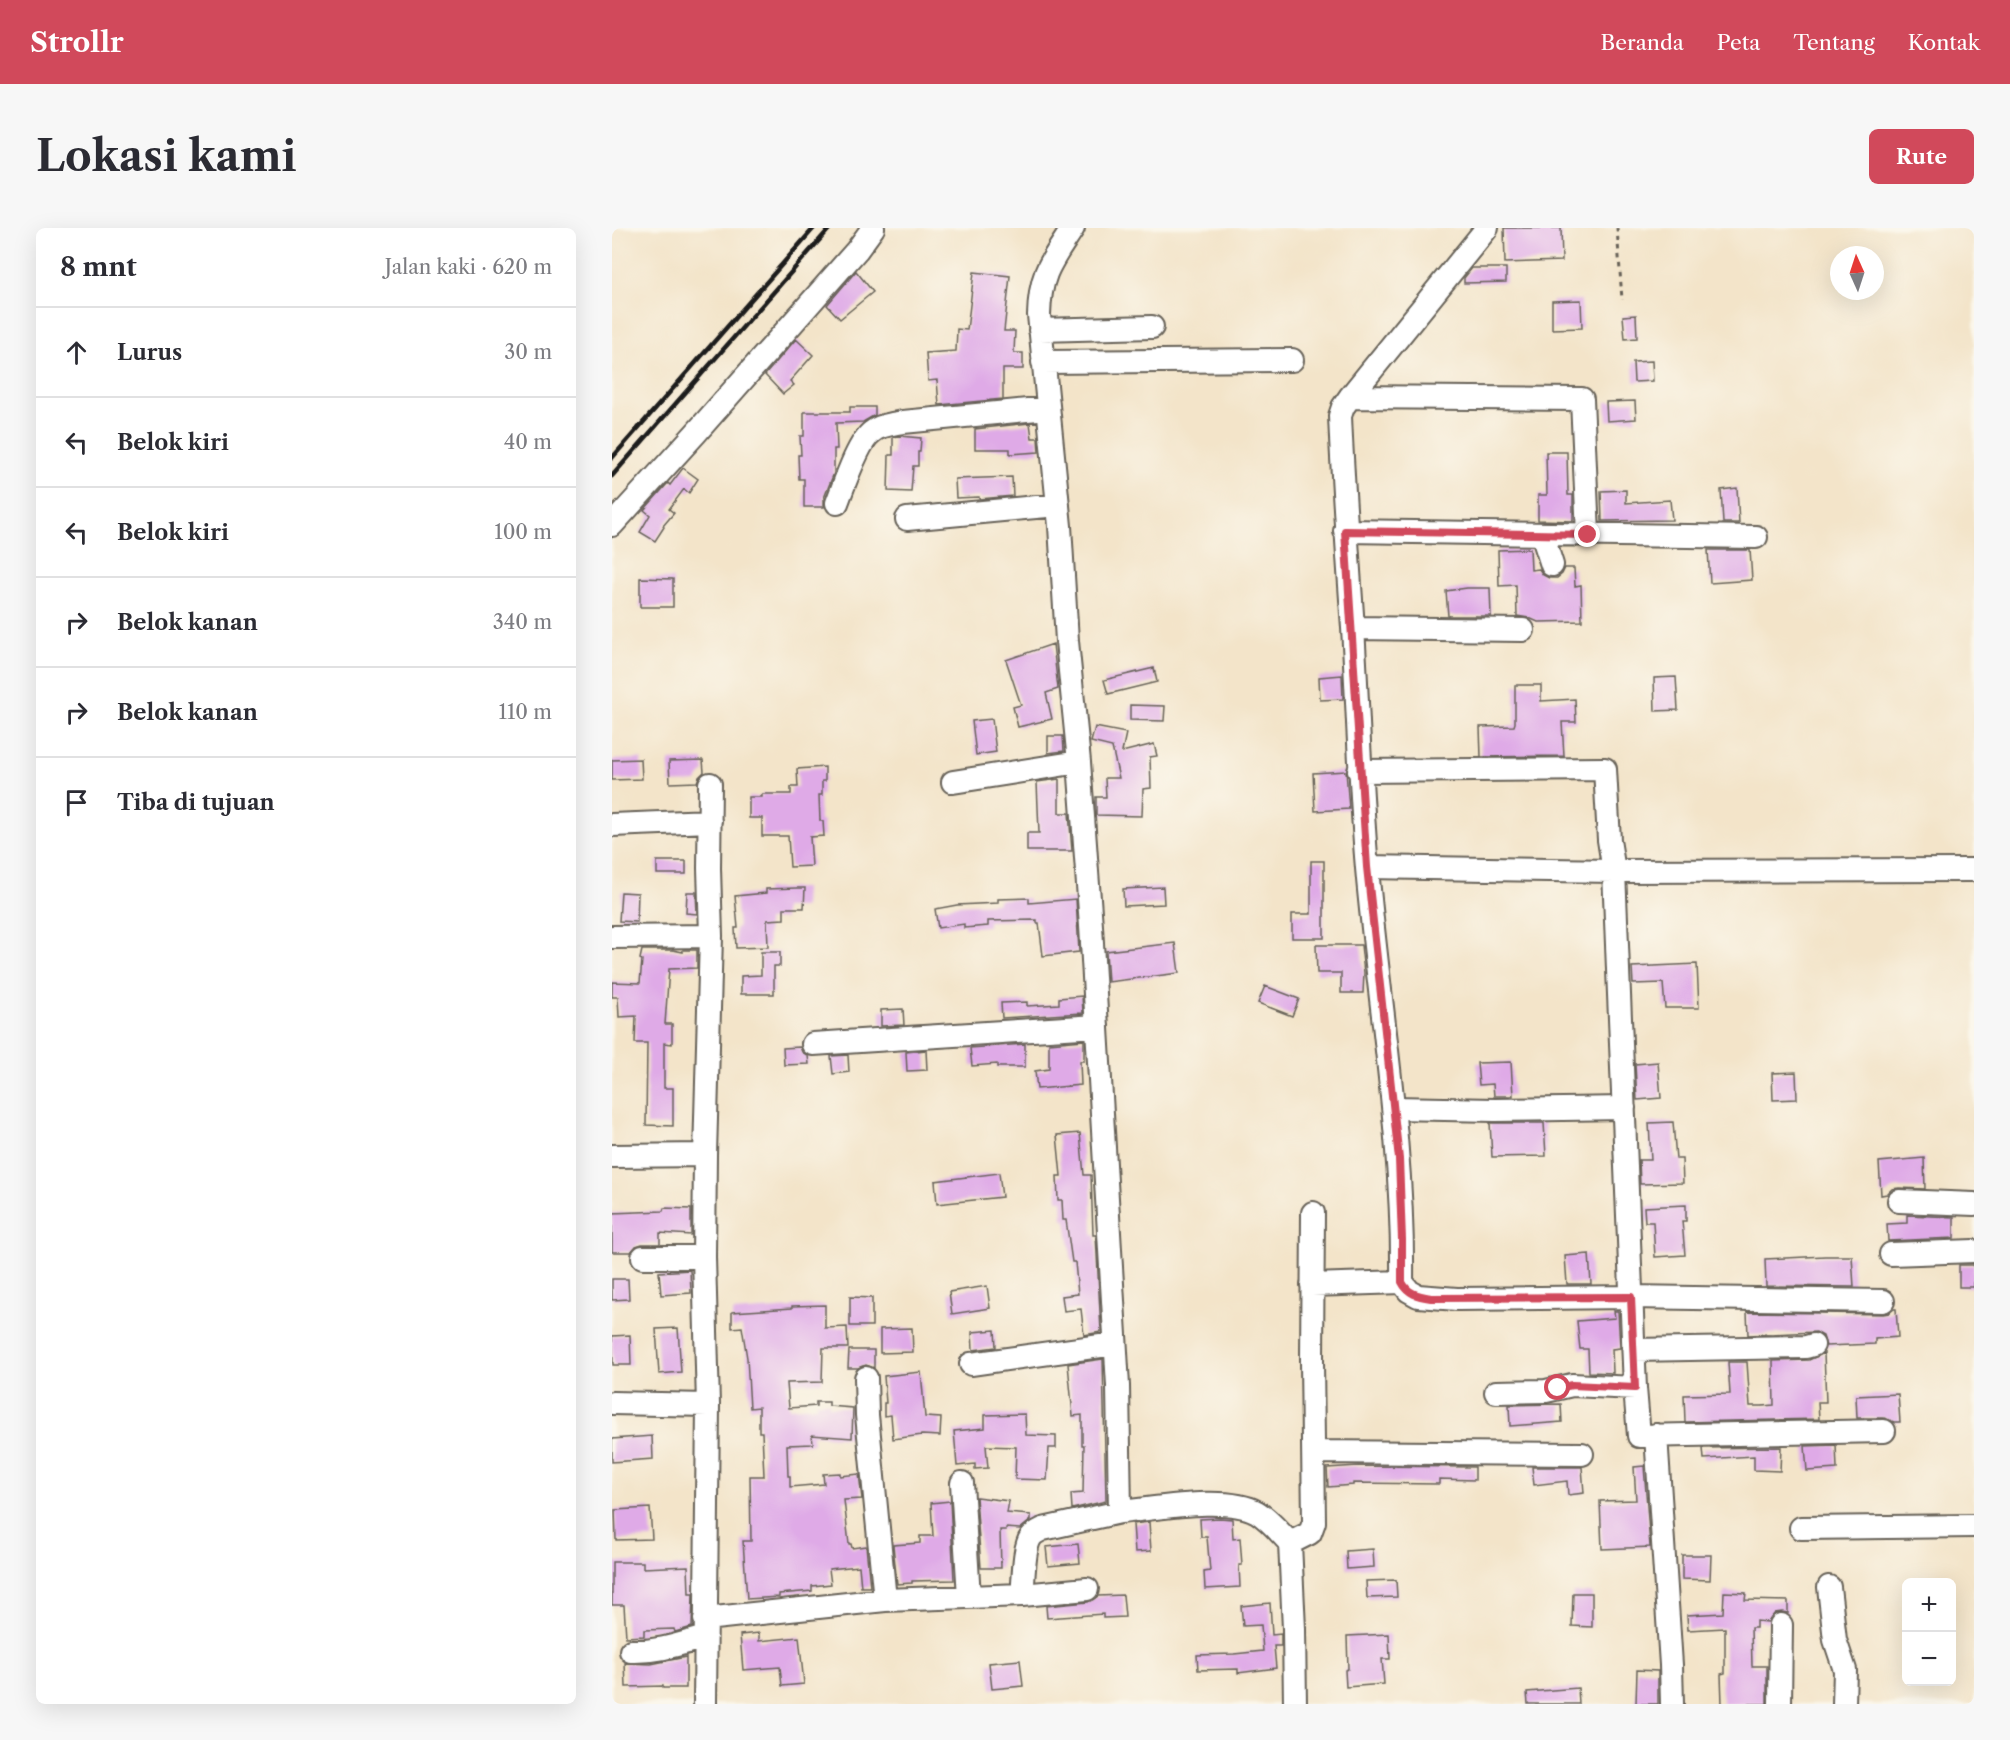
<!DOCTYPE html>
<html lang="id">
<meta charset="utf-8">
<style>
:root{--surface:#fff;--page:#f7f7f7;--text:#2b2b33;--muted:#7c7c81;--line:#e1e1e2;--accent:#d1495b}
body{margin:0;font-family:"Libre Caslon Text",serif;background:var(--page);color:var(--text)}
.controls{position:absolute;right:18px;bottom:18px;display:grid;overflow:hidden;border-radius:9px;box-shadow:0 6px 24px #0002}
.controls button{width:54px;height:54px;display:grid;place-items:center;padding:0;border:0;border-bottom:2px solid var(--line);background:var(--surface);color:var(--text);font:30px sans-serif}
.compass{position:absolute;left:1218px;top:18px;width:54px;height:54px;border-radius:50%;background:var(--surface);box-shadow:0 6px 24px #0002;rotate:357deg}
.stop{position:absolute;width:18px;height:18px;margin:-14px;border:4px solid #d1495b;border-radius:50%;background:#fff}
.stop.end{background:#d1495b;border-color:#fff;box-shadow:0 2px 6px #0008}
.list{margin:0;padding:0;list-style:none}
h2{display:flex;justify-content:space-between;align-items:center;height:78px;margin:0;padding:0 24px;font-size:26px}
h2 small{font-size:20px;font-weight:400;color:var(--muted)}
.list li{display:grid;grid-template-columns:39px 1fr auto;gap:18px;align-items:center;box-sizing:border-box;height:90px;padding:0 24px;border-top:2px solid var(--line)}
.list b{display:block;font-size:22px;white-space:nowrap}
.list em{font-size:20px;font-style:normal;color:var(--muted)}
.icon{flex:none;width:33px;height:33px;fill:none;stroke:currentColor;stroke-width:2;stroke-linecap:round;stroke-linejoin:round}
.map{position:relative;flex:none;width:1362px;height:1476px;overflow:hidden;border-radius:9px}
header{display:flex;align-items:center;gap:36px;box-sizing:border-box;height:84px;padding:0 30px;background:var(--accent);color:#fff}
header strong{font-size:28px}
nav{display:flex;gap:33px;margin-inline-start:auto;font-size:21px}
.intro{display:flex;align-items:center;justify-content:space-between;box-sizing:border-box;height:144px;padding:0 36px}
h1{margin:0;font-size:42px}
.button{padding:15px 27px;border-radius:9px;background:var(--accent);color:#fff;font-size:21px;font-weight:700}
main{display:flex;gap:36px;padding:0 36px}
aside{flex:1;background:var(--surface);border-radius:9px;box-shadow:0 6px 24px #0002}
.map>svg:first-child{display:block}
</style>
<header>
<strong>Strollr</strong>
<nav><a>Beranda</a><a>Peta</a><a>Tentang</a><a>Kontak</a></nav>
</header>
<div class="intro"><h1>Lokasi kami</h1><a class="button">Rute</a></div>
<main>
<aside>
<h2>8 mnt<small>Jalan kaki · 620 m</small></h2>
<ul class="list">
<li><svg class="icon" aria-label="ahead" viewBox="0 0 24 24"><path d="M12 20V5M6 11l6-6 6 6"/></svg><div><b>Lurus</b></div><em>30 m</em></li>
<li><svg class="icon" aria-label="left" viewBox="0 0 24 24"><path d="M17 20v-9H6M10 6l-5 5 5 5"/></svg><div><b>Belok kiri</b></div><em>40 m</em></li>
<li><svg class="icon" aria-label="left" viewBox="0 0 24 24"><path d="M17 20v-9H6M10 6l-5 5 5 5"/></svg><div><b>Belok kiri</b></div><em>100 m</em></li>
<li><svg class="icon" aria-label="right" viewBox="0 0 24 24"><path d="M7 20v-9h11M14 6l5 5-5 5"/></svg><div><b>Belok kanan</b></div><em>340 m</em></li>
<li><svg class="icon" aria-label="right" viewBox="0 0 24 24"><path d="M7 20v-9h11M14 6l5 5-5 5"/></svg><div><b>Belok kanan</b></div><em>110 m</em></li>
<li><svg class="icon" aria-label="arrive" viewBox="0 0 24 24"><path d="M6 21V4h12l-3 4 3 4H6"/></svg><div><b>Tiba di tujuan</b></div></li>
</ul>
</aside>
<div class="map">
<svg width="1362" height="1476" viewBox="0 0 1362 1476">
<rect width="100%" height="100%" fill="#fbf7ec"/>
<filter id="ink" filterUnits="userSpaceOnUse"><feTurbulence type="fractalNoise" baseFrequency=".0167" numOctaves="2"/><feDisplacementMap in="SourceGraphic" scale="12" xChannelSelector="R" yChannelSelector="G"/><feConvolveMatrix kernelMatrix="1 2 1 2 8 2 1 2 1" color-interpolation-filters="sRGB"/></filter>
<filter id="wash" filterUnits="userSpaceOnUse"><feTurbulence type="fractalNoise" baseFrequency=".008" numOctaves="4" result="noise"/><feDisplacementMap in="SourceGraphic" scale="24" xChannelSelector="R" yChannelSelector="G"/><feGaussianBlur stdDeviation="1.35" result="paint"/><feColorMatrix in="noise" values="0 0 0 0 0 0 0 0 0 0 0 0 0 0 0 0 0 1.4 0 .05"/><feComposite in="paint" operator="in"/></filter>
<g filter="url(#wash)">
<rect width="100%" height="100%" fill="#f3e4c9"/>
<g id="blocks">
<path fill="#dfaae7" d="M 892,0 L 949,0 L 950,33 L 893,35 Z
M 860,40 L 894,40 L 894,54 L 852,55 L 852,50 Z
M 244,43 L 261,64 L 228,91 L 215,77 Z
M 362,44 L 398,48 L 392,103 L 403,103 L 402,125 L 411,125 L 411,141 L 391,141 L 391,171 L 327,177 L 325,152 L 316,153 L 314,125 L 344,123 L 345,101 L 355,102 Z
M 969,72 L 970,100 L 940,101 L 940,73 Z
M 1024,87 L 1025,110 L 1013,111 L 1011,88 Z
M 184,111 L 201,127 L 178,153 L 182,157 L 171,166 L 153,147 Z
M 1040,133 L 1041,153 L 1022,154 L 1021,134 Z
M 1023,173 L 1024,191 L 995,193 L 994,174 Z
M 238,179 L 263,179 L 263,187 L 251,194 L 224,195 L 225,221 L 222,221 L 222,245 L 212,270 L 212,279 L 192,279 L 192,251 L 187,251 L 186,227 L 189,227 L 188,208 L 192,208 L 192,184 L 238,184 Z
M 418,195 L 420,210 L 426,210 L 427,224 L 398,226 L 398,221 L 363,221 L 363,201 Z
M 287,208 L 309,210 L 308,224 L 306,224 L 306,238 L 301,238 L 299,264 L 276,263 L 277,227 L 281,227 L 281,209 Z
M 934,224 L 955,224 L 956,267 L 961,267 L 961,293 L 926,292 L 926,267 L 935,267 Z
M 71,240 L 86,251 L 77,265 L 72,261 L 57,281 L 62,285 L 51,298 L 52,299 L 43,313 L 28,304 L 38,287 L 32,282 L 56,255 L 58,257 Z
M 400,249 L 401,268 L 367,271 L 367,269 L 344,270 L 343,251 Z
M 1125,260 L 1127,295 L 1111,295 L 1109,262 Z
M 1014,262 L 1014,275 L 1058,272 L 1060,292 L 990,293 L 989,263 Z
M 918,321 L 919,342 L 927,341 L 931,347 L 937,350 L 945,350 L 950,346 L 953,340 L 962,340 L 963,358 L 969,357 L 970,393 L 926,394 L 917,390 L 905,388 L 904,357 L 887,358 L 886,322 Z
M 1096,322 L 1138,322 L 1140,352 L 1098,355 Z
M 28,350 L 61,351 L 61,379 L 28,379 Z
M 855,360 L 878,360 L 879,388 L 836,388 L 834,363 Z
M 441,416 L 446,461 L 434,465 L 440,491 L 406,499 L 401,479 L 409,477 L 394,432 Z
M 542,440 L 545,454 L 496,466 L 492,452 Z
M 730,447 L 731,471 L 708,472 L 707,449 Z
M 1064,449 L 1066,482 L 1043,483 L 1042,450 Z
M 903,457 L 929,457 L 929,473 L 963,471 L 964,494 L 950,494 L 952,528 L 869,529 L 868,499 L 902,498 L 903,495 Z
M 518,477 L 553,478 L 552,493 L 518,492 Z
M 380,491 L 384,524 L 364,527 L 360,493 Z
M 483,499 L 514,505 L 510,524 L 542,516 L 545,528 L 538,529 L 539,560 L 531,561 L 530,588 L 484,587 L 484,569 L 494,569 L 493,550 L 507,550 L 500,519 L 479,514 Z
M 436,508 L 451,508 L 452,523 L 436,525 Z
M 29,531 L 30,551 L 0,552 L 0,532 Z
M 91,532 L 92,544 L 87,549 L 85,554 L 58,555 L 57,533 Z
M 213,539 L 213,553 L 210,553 L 210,567 L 207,567 L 208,593 L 211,593 L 212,608 L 198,609 L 200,638 L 178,639 L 176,608 L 150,608 L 150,590 L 137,590 L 137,569 L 150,569 L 150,566 L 179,566 L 179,559 L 186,559 L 185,541 Z
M 734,543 L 737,581 L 703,583 L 701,545 Z
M 447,551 L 447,585 L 457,585 L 460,623 L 415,623 L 415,605 L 427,605 L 425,554 Z
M 45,633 L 74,633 L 74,646 L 45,646 Z
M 699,633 L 712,633 L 712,710 L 680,710 L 680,686 L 699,686 Z
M 551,659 L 552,676 L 512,678 L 511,661 Z
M 185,660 L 193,660 L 192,680 L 172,680 L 172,691 L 155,692 L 156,719 L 124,720 L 123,700 L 126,700 L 123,668 L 154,665 L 154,661 Z
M 9,664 L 26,665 L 25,694 L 7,693 Z
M 75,664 L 84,664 L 85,686 L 74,685 Z
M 417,670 L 417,675 L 464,671 L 467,724 L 431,728 L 427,695 L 425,695 L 425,692 L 376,693 L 376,698 L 352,700 L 352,696 L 326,700 L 323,681 L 345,677 L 386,675 L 386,671 Z
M 563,715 L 567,745 L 496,754 L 494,723 Z
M 704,717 L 749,717 L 752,745 L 751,765 L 729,765 L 729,745 L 705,745 Z
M 30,722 L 61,722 L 71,724 L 71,722 L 85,722 L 85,740 L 57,741 L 53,796 L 60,796 L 60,816 L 52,815 L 52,860 L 61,860 L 61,898 L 34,897 L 35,815 L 23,815 L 24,788 L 7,789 L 6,769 L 0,769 L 0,754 L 28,755 L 30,732 L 28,731 Z
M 149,724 L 168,724 L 168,738 L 162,738 L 162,766 L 129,766 L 129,748 L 149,747 Z
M 1085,736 L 1087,780 L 1053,780 L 1051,755 L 1021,756 L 1020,739 Z
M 653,758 L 687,771 L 680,788 L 646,775 Z
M 470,768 L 471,785 L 390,790 L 389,775 L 415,774 L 415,778 L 447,776 L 447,770 Z
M 291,781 L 292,797 L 269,798 L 269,782 Z
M 472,812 L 472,833 L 468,833 L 469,857 L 425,861 L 423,843 L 437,841 L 437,815 Z
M 413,816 L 413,839 L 385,839 L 385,836 L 360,838 L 358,820 Z
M 188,819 L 190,824 L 196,828 L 197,836 L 172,837 L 171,820 Z
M 314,822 L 315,842 L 295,843 L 294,824 Z
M 236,827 L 237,844 L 221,846 L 219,828 Z
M 899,834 L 901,868 L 882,868 L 881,856 L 867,857 L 865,835 Z
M 1046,834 L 1049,870 L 1025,872 L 1023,836 Z
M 1184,844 L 1185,871 L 1161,872 L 1160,845 Z
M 1061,894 L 1064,931 L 1070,931 L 1071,955 L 1028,956 L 1027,932 L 1039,932 L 1037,895 Z
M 878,895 L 932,895 L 934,928 L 880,929 Z
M 468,905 L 472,947 L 479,947 L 481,1007 L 484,1007 L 489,1104 L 472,1107 L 469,1081 L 452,1083 L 450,1068 L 466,1066 L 463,1034 L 460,1034 L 454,992 L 451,992 L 450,972 L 446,972 L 445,948 L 449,948 L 445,907 Z
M 1312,930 L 1313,961 L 1287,960 L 1280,961 L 1275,966 L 1269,967 L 1267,934 Z
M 387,945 L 390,969 L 325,976 L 323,953 Z
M 1074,977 L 1074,993 L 1070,993 L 1073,1027 L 1043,1029 L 1041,994 L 1033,994 L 1032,979 Z
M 52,980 L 79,981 L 79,1007 L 48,1005 L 48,1016 L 30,1016 L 24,1018 L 19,1024 L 0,1024 L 0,985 L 51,983 Z
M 1295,987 L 1342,989 L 1342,1010 L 1276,1013 L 1275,996 L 1295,995 Z
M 977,1026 L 979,1056 L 955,1056 L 953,1028 Z
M 1213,1028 L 1240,1028 L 1242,1059 L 1154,1058 L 1153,1031 Z
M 1347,1037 L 1362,1037 L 1362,1059 L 1347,1059 Z
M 78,1042 L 79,1065 L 49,1067 L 47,1044 Z
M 0,1051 L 16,1051 L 17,1071 L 0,1072 Z
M 375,1058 L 378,1080 L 340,1086 L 337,1064 Z
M 238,1069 L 260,1070 L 260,1098 L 238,1098 Z
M 213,1077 L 213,1100 L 235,1099 L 236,1120 L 211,1120 L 210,1154 L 175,1155 L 177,1180 L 204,1178 L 204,1174 L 217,1174 L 217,1178 L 241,1180 L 240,1210 L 200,1207 L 201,1216 L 175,1217 L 176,1248 L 178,1248 L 178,1259 L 212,1256 L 211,1246 L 228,1245 L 228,1248 L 247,1246 L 250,1271 L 232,1272 L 237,1316 L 239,1316 L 240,1320 L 254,1318 L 258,1359 L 249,1359 L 247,1338 L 217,1341 L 219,1356 L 200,1358 L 200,1363 L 167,1366 L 167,1369 L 135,1371 L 131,1313 L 139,1313 L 138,1248 L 152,1248 L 150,1204 L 147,1204 L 147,1179 L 138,1180 L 135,1130 L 130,1099 L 120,1100 L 120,1084 L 180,1080 L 180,1078 Z
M 1282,1081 L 1284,1081 L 1286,1109 L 1263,1111 L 1263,1116 L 1214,1118 L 1211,1108 L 1204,1104 L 1136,1107 L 1135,1084 L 1271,1086 L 1277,1085 Z
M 1002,1083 L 1006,1083 L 1008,1120 L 1000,1121 L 1001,1145 L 977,1144 L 976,1121 L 968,1121 L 965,1093 L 1003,1090 Z
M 66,1100 L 69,1144 L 47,1146 L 44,1101 Z
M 300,1100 L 301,1124 L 268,1125 L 268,1101 Z
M 383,1102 L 384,1119 L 361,1122 L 360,1104 Z
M 18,1107 L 19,1137 L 1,1137 L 0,1108 Z
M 237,1122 L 262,1122 L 262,1140 L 254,1137 L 246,1140 L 236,1140 Z
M 1212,1125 L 1214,1174 L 1206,1174 L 1207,1191 L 1073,1194 L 1072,1167 L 1118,1166 L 1116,1134 L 1135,1134 L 1138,1178 L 1150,1178 L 1162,1177 L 1161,1133 L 1197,1132 Z
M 491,1131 L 494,1273 L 460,1281 L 459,1266 L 471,1265 L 472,1217 L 470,1217 L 470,1187 L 461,1188 L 456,1136 Z
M 309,1144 L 313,1189 L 329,1190 L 328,1208 L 310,1207 L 281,1211 L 279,1187 L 272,1188 L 272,1175 L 274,1175 L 272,1148 Z
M 1286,1166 L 1288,1194 L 1282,1194 L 1272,1190 L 1245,1190 L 1244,1168 Z
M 949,1176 L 950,1194 L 898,1198 L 897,1177 Z
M 413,1186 L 414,1207 L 444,1208 L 444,1220 L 437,1220 L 435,1252 L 403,1251 L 404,1219 L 374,1218 L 376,1240 L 363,1241 L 363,1236 L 345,1238 L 342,1203 L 373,1200 L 373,1187 Z
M 40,1208 L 41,1231 L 0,1234 L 0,1211 Z
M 1224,1217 L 1225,1241 L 1195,1243 L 1193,1218 Z
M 1169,1219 L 1168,1243 L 1142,1242 L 1142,1228 L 1092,1231 L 1091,1220 Z
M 746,1238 L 863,1239 L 863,1252 L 827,1251 L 827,1256 L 741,1255 L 741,1257 L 716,1259 L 715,1240 Z
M 1032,1238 L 1038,1319 L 990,1321 L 988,1273 L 1024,1272 L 1022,1239 Z
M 920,1239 L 970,1239 L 972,1265 L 956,1267 L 955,1253 L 922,1257 Z
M 364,1269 L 397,1273 L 395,1285 L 419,1287 L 419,1292 L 408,1301 L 394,1300 L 394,1302 L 388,1302 L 389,1340 L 369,1340 Z
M 338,1273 L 342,1352 L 300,1353 L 300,1355 L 285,1356 L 281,1317 L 308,1315 L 308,1308 L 321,1308 L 319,1275 Z
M 38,1280 L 40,1311 L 4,1312 L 3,1282 Z
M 608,1290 L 620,1291 L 621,1311 L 628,1310 L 630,1337 L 627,1337 L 628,1359 L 593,1361 L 592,1344 L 598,1343 L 595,1309 L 589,1309 L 588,1291 Z
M 537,1294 L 539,1323 L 523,1324 L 521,1296 Z
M 466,1316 L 468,1335 L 436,1338 L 434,1319 Z
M 761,1321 L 762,1339 L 735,1341 L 734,1323 Z
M 1070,1327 L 1099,1327 L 1098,1352 L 1070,1351 Z
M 0,1334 L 31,1334 L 31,1340 L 76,1338 L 77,1366 L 81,1366 L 80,1399 L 63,1404 L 62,1401 L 32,1402 L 32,1408 L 14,1409 L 12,1377 L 0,1377 Z
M 784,1352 L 785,1369 L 755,1370 L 754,1353 Z
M 1112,1364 L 1134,1365 L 1133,1372 L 1176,1373 L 1176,1385 L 1170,1384 L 1163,1385 L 1156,1394 L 1144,1393 L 1144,1400 L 1139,1400 L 1140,1438 L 1155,1438 L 1155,1476 L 1110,1476 L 1109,1446 L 1113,1445 L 1113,1400 L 1076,1402 L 1075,1387 L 1111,1385 Z
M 961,1365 L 980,1365 L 980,1399 L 960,1398 Z
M 511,1367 L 513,1389 L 491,1390 L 491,1386 L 435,1390 L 434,1378 L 476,1374 L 486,1368 Z
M 658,1375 L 660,1407 L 669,1406 L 669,1418 L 662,1418 L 664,1440 L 626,1445 L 626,1441 L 586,1442 L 585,1427 L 622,1426 L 651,1423 L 649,1397 L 631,1398 L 629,1378 Z
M 147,1405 L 147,1413 L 187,1409 L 192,1456 L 170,1458 L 168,1439 L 131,1442 L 128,1407 Z
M 777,1406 L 778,1431 L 770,1431 L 772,1456 L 734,1459 L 733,1442 L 736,1441 L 735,1408 Z
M 74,1429 L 74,1460 L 51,1460 L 51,1458 L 14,1459 L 13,1435 L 39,1436 Z
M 408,1432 L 411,1458 L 380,1461 L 377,1435 Z
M 1025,1442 L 1046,1443 L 1046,1476 L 1024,1476 Z
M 966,1460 L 967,1476 L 916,1476 L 915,1464 Z"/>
</g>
</g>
<g filter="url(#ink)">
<use href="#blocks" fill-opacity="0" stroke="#676259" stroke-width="1.5"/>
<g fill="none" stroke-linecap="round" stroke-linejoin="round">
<g stroke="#676259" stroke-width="26">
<path id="minor" d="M 461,0 C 439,34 428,45 427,87 L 448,298 L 455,413 L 467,534 L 479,698 L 506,1158 L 508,1284 C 543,1281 615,1267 645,1284 C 658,1292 668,1305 678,1315
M 428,102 L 540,99
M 431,134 L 680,132
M 738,169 L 970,171 L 976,307
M 225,275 C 232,257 246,214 260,204 C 268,197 281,196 291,194 L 436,180
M 295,291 L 446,277
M 0,297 L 83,206 L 245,22 L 261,0
M 733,303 L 1144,309
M 930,306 L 940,337
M 741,400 L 911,402
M 747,543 L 993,541 L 997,612 L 1002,643 L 1023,1160 L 1027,1208 L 1272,1203
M 341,554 L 467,534
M 0,597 L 98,593
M 755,639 L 1002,643 L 1362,642
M 0,709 L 99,708
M 201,816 L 485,798
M 782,880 L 883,882 L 1012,880
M 0,928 L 93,927
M 1287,973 L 1362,976
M 1279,1026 L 1362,1023
M 31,1029 L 92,1029
M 790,1054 L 797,1063 L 806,1068 L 845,1071 L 1019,1069 L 1271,1073
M 700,1057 L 790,1054 C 792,915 767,778 755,640 C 748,560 746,480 741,400 C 736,330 731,259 728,188 L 731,179 L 738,169 L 875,0
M 1022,1122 L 1194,1119 L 1201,1117
M 359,1136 L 503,1116
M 254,1150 L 255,1187 L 273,1372
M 884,1164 L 934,1163 L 960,1157 L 1023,1160
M 0,1175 L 96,1177
M 1044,1207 L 1059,1437 L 1060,1476
M 702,1224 L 970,1226
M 350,1255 L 357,1369
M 1189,1300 L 1362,1298
M 1217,1359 L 1223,1412 L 1233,1442 L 1232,1476
M 410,1367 C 412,1353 411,1320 419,1309 C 422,1305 427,1303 431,1301 L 508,1284
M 93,1391 L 273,1372 L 410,1367 L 475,1361
M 19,1423 C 46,1424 68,1416 93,1409
M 93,1476 L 96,1177 L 92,1029 L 93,927 L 99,708 L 97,640 L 98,556
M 683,1476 L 682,1401 L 678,1315 L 698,1305 L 702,1294 L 700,1133 L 701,985
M 1168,1476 L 1169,1397"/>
</g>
<path stroke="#676259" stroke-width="3" stroke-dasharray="4.5 4.5" stroke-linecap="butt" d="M 1005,0 L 1010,72"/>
<use href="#minor" stroke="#fff" stroke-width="22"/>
<path stroke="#1c1c1c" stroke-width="4.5" d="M 0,230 L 202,0
M 0,248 L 218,0"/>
</g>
</g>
<g fill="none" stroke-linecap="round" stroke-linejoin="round" filter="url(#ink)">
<path stroke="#d1495b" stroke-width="8" d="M 946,1160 L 960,1157 L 1023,1160 L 1019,1069 L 819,1070 C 806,1068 796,1066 790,1054 L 790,1012 L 787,931 L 755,639 L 733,303 L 976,307"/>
</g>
</svg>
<div class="controls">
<button>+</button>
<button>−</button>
</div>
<svg class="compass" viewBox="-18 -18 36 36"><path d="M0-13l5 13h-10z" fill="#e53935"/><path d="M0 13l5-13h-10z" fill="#7c7c81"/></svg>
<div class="stop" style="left:946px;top:1160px"></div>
<div class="stop end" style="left:976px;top:307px"></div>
</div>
</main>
